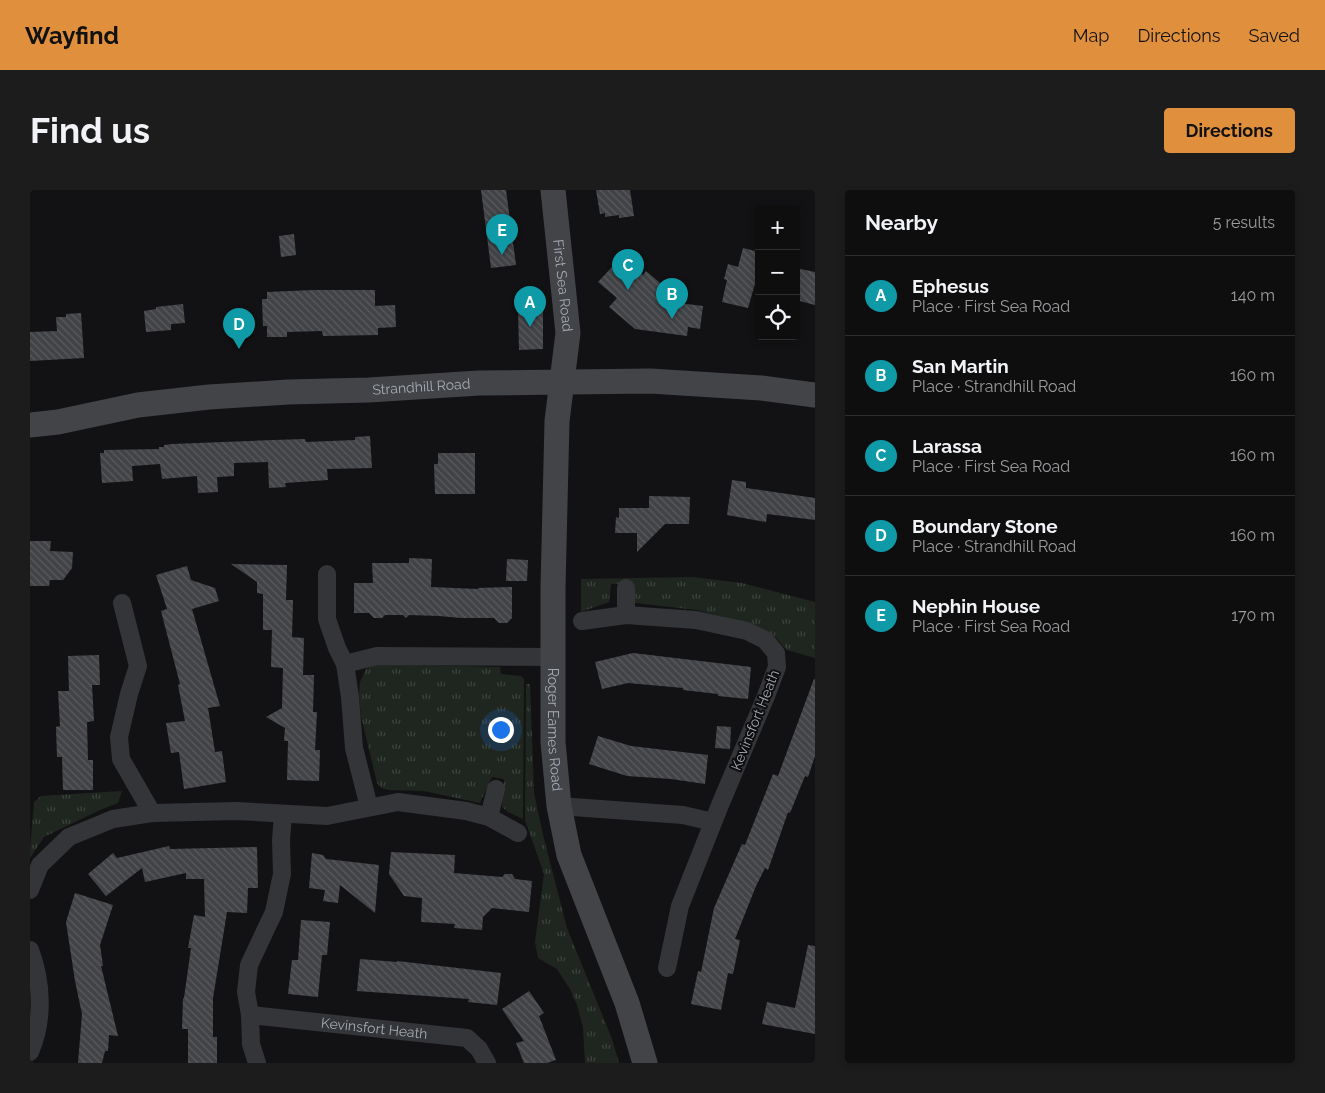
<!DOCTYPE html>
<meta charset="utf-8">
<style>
:root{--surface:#0e0e0f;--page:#1c1c1d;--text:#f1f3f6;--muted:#9b9c9e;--line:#2e2e2f;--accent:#e0903d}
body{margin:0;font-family:Raleway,sans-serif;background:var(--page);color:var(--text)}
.controls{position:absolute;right:15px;top:15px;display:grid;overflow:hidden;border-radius:5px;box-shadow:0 2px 8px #0003}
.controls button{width:45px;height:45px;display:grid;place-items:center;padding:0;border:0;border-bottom:1px solid var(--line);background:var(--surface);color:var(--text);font:25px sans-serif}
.you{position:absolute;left:470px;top:539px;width:18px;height:18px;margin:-12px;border:4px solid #fff;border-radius:50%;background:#1a73e8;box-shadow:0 0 0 8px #1a73e833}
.badge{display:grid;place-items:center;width:32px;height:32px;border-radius:50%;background:var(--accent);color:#fff;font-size:16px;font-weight:700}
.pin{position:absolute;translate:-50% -41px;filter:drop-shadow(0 1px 2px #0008)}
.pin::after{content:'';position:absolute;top:26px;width:18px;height:15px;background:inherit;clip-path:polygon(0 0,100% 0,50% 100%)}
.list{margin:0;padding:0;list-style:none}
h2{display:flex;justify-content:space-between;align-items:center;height:65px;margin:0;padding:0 20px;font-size:21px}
h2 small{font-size:16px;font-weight:400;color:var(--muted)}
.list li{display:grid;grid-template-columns:32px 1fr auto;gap:15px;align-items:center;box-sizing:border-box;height:80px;padding:0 20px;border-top:1px solid var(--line)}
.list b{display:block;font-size:19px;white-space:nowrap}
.list p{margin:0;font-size:16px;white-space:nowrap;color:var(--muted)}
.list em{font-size:16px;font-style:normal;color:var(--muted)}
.icon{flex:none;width:28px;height:28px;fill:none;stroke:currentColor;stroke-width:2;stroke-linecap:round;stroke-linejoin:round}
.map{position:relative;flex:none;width:785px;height:873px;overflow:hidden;border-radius:5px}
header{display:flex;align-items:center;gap:30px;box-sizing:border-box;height:70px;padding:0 25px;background:var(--accent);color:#111}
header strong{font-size:24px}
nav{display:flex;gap:28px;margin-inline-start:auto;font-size:18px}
.intro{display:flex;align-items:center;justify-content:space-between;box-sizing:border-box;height:120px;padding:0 30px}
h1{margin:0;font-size:35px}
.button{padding:12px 22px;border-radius:5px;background:var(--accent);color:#111;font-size:18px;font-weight:700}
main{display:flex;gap:30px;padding:0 30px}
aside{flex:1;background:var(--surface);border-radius:5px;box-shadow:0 2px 8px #0003}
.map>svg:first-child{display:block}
</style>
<header>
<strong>Wayfind</strong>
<nav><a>Map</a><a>Directions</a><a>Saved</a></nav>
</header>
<div class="intro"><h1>Find us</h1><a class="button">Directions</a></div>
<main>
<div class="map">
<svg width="785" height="873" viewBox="0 0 785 873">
<defs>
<pattern id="park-tufts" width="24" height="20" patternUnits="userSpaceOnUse" patternTransform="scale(1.25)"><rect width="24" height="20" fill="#1f261f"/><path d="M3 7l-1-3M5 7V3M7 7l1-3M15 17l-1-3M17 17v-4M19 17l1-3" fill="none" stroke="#3d433d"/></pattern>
<pattern id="building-back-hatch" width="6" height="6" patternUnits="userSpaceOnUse" patternTransform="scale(1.25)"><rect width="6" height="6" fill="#414347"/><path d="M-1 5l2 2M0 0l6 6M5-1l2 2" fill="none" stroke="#595b5f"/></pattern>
</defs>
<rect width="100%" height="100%" fill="#121214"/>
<path fill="url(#park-tufts)" d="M 663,387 L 712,393 L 785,412 L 785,468 L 757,460 L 744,446 L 709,431 L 667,420 L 605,413 L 598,394 L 581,394 L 579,412 L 551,422 L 551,389 Z
M 346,474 L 470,477 L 471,484 L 491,486 L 494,489 L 493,629 L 478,622 L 472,617 L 474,589 L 462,587 L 450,613 L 394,601 L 359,600 L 351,598 L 347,593 L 331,526 L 329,504 L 330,492 L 336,479 Z
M 496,494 L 500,494 L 504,603 L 514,649 L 537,738 L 582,849 L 589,873 L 555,873 L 553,837 L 547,815 L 540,799 L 527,779 L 508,768 L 505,752 L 514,684 L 495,630 Z
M 92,601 L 88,613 L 70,620 L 14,647 L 0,668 C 0,649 3,631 4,612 L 11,606 Z"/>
<path fill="url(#building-back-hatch)" d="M 451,0 L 476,0 L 486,75 L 461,78 Z
M 566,0 L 600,0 L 604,26 L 589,28 L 589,25 L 575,27 L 575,23 L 570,24 Z
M 264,44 L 266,65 L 251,67 L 249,46 Z
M 713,58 L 729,62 L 729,80 L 718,118 L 692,112 L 697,90 L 694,89 L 698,74 L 708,77 Z
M 593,68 L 613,85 L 616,81 L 642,103 L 641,112 L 673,116 L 670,139 L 658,137 L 657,146 L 605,139 L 579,117 L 587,108 L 568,92 L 582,77 L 584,78 Z
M 766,78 L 785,82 L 785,115 L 766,110 Z
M 283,100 L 345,100 L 345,116 L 365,115 L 366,137 L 348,138 L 348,145 L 293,146 L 292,141 L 257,142 L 257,147 L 237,147 L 237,136 L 233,136 L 232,109 L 237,109 L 237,102 Z
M 153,114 L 155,133 L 141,134 L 141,140 L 116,142 L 114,121 L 126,119 L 126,117 Z
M 513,118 L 513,159 L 489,160 L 488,119 Z
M 51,123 L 54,168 L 0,171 L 0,142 L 27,141 L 26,127 L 36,127 L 36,124 Z
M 340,246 L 342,278 L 297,279 L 298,290 L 255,293 L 256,297 L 239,298 L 238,272 L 204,273 L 204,286 L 187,287 L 188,302 L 168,303 L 167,286 L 132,289 L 130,274 L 102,276 L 103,291 L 72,293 L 70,263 L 74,263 L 74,260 L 129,259 L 129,257 L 134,257 L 134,255 L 142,254 L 243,250 L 275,249 L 276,252 L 325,250 L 325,247 Z
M 408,263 L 445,263 L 445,304 L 405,304 L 404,274 L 408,274 Z
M 702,290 L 716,292 L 716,298 L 785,308 L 785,330 L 737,324 L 736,332 L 697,325 Z
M 619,306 L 660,307 L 659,334 L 635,334 L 607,362 L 607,343 L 585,343 L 586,327 L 589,328 L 589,318 L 619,318 Z
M 0,351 L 21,351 L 20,361 L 43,362 L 42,378 L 33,390 L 20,390 L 19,396 L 0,396 Z
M 379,368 L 402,369 L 401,397 L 448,399 L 448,398 L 482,397 L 482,428 L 477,433 L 469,433 L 464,428 L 431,428 L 409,426 L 379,425 L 376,428 L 373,425 L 355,425 L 352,428 L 344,428 L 339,423 L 324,423 L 324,393 L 343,393 L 342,373 L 379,373 Z
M 477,369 L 498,370 L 497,391 L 476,391 Z
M 201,374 L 257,375 L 256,410 L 263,410 L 262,447 L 274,448 L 273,485 L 284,485 L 283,522 L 287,522 L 285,560 L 290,560 L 289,591 L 257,590 L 258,551 L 254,551 L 255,538 L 236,527 L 252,518 L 253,478 L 241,477 L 242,440 L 233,440 L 233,404 L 227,403 L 227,392 Z
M 157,376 L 161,390 L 185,398 L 189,411 L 162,419 L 190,516 L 178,518 L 185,562 L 192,561 L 196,592 L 154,599 L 149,562 L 141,563 L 136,533 L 155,531 L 148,495 L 150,494 L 131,421 L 137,419 L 126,385 Z
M 603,463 L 721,477 L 718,509 L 688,506 L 688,504 L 653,500 L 653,498 L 598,493 L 572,499 L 565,472 Z
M 69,465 L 70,495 L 62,495 L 64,531 L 57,532 L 58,570 L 63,570 L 63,600 L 33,600 L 32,567 L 27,567 L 26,537 L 30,536 L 28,501 L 39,501 L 38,466 Z
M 784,489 L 785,489 L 785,566 L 778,587 L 775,586 L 760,623 L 758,622 L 738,680 L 735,678 L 726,696 L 705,749 L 710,750 L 703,784 L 698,783 L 691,820 L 661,814 L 668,781 L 671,782 L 684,718 L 712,654 L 715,655 L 743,584 L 748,586 Z
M 687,536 L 701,537 L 700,559 L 685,558 Z
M 568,546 L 601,556 L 678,565 L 675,594 L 641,589 L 597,586 L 559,574 Z
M 139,656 L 140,659 L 227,657 L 228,698 L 218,698 L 217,723 L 197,722 L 183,808 L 183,847 L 187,847 L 187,873 L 158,873 L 158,839 L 152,839 L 153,808 L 154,808 L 161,758 L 158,758 L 164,725 L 175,727 L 174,689 L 156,689 L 156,683 L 115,692 L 112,678 L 76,706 L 58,684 L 83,663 L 87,668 Z
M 361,662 L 425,665 L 424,683 L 472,687 L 475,684 L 482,684 L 485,689 L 502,691 L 499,722 L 462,718 L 453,727 L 452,740 L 424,738 L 425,734 L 391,732 L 392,708 L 374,706 L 359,684 Z
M 282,663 L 293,665 L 296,669 L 349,675 L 345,723 L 310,695 L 308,713 L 293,711 L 295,700 L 279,698 Z
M 45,703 L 83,715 L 70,755 L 73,776 L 71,776 L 88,846 L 79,845 L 78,861 L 75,861 L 72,873 L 48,873 L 52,824 L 45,791 L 36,732 Z
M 271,730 L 300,732 L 297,765 L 292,765 L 288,807 L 258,804 L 262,770 L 268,770 Z
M 778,755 L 785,756 L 785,844 L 732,834 L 737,812 L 765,818 Z
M 330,769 L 367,772 L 367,771 L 471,783 L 467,815 L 438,812 L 439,809 L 327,801 Z
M 499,801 L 514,823 L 509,826 L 526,870 L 517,873 L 494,873 L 486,853 L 494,851 L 472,819 Z"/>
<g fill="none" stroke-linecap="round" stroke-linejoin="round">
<g stroke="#343538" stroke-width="18">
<path d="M 297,384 L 297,429 L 307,458 L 315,474 L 320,507 L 324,558 L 339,617"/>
<path d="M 596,398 L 596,425"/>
<path d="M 92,413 L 108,476 L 99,504 L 89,547 L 91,569 L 122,623"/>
<path d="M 552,431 L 596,425 L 666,430 L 717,441 L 735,450 L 746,463 L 747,477 L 736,506 L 690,615 L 650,716 L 637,778"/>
<path d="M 315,474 L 347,466 L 524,467"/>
<path d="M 529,616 L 653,625 L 683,632"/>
<path d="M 459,627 L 466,599"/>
<path d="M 0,700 L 10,675 L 39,647 L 83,629 L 122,623 L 207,621 L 297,626 L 368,612 L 436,621 L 459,627 L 488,643"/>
<path d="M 0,760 C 12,792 14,830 0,862"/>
<path id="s1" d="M 220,825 L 437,848 L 449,859 L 457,873"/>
<path d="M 227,873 L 221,854 L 220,825 L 216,802 L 219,775 L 244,722 L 252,684 L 251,650 L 253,625"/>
</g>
<g stroke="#424448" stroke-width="25">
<path id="s2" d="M 523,0 L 538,143 L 527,231 L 523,398 L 523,552 L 529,616 L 539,665 L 597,813 L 615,873"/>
<path id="s3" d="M 0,235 L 28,232 L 108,215 L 179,207 L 258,202 L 339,200 L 449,193 L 620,191 L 731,198 L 785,205"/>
</g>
</g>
<g text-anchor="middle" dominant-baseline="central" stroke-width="4" stroke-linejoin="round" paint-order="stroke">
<g font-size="14" fill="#a5abb3" stroke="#0d0d0f">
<text stroke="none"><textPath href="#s2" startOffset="96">First Sea Road</textPath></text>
<text stroke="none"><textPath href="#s3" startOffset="394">Strandhill Road</textPath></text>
<text transform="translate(725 530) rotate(-68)">Kevinsfort Heath</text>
<text stroke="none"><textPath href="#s2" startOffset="541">Roger Eames Road</textPath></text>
<text stroke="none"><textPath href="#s1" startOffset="125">Kevinsfort Heath</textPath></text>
</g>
</g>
</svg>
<div class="controls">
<button>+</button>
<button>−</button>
<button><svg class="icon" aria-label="locate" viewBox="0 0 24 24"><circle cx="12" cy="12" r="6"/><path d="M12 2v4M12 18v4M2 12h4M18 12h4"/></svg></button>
</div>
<div class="you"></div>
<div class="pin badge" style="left:500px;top:137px;background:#0f9aa8">A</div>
<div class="pin badge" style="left:642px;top:129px;background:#0f9aa8">B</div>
<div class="pin badge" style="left:598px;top:100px;background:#0f9aa8">C</div>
<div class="pin badge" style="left:209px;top:159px;background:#0f9aa8">D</div>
<div class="pin badge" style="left:472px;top:65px;background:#0f9aa8">E</div>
</div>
<aside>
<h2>Nearby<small>5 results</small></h2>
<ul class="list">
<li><span class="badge" style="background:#0f9aa8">A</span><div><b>Ephesus</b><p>Place · First Sea Road</p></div><em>140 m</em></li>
<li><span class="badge" style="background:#0f9aa8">B</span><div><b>San Martin</b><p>Place · Strandhill Road</p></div><em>160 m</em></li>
<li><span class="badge" style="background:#0f9aa8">C</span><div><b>Larassa</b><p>Place · First Sea Road</p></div><em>160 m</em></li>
<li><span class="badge" style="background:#0f9aa8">D</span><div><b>Boundary Stone</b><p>Place · Strandhill Road</p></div><em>160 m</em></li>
<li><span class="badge" style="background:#0f9aa8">E</span><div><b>Nephin House</b><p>Place · First Sea Road</p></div><em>170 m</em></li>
</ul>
</aside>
</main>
